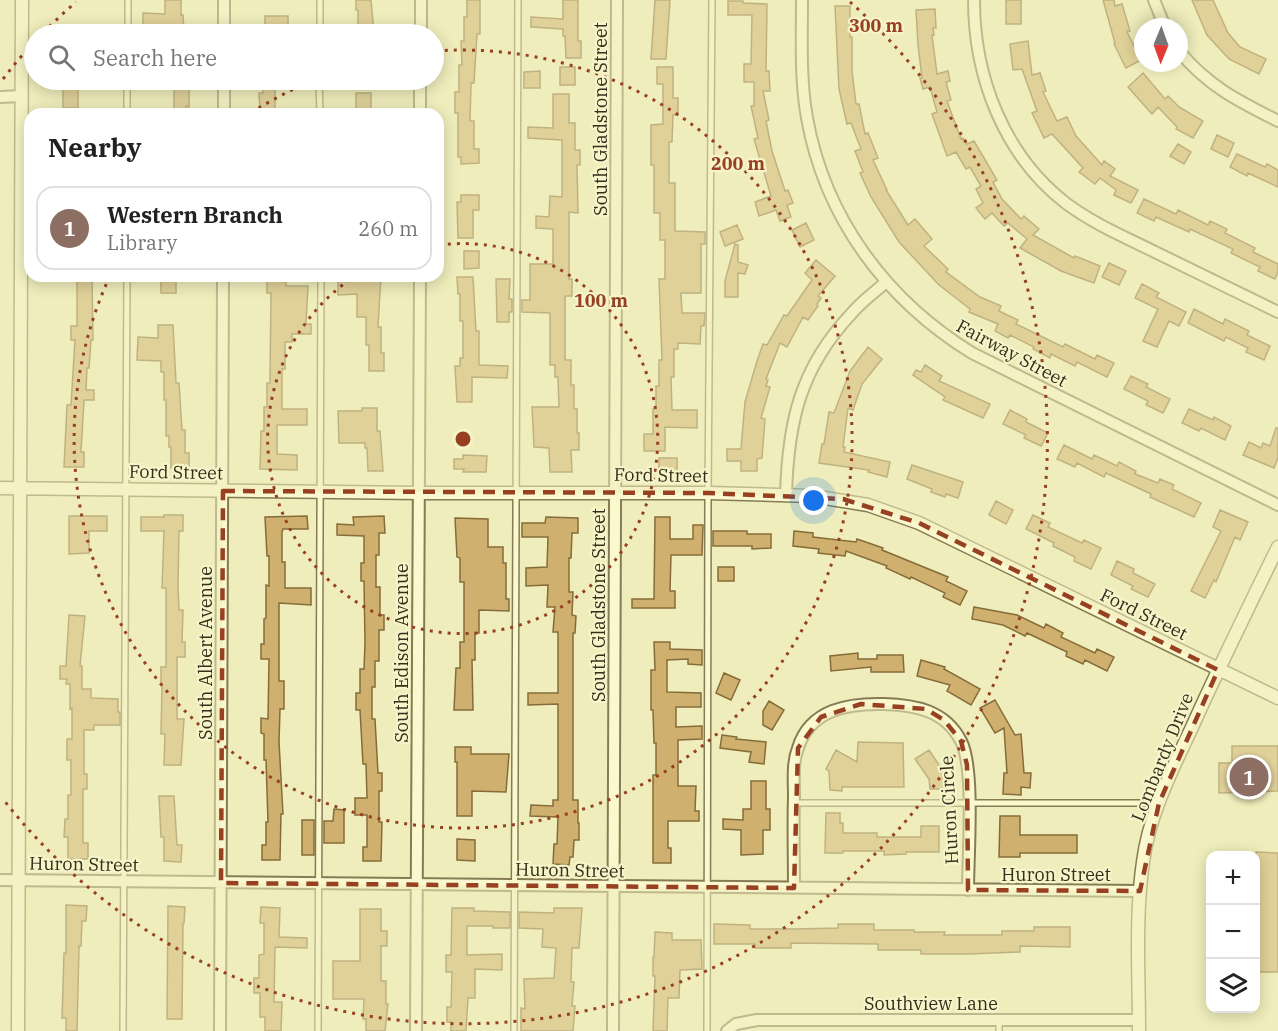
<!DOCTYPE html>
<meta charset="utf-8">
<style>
:root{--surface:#fff;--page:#f6f6f6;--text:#222;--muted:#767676;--line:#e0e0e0;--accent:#0b8043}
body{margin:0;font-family:"IBM Plex Serif",serif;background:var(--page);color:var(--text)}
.controls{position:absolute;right:18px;bottom:18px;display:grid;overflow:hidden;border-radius:12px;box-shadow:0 3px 15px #0003}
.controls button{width:54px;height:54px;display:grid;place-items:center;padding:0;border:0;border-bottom:2px solid var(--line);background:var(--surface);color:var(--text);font:30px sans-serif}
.compass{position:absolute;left:1134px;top:18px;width:54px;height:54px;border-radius:50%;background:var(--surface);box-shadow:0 3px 15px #0003;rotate:181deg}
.you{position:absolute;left:814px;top:501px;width:21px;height:21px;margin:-15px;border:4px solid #fff;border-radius:50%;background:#1a73e8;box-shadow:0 0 0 9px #1a73e833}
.badge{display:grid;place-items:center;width:39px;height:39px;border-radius:50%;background:var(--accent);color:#fff;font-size:20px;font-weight:700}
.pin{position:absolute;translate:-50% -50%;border:3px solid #fff;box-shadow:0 2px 6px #0006}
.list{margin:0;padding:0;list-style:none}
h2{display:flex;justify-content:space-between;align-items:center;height:78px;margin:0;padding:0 24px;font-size:26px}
h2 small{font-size:20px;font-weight:400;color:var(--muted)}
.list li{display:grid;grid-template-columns:39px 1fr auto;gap:18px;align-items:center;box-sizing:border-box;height:84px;margin:0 12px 12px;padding:0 12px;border:2px solid var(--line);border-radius:18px}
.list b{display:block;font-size:22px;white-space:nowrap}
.list p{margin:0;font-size:20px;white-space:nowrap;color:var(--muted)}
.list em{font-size:20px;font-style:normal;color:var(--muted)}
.icon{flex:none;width:33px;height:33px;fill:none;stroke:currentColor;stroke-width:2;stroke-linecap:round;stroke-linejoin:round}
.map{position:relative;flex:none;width:1278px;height:1031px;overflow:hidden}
.search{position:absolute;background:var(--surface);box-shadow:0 3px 15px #0003;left:24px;top:24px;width:420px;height:66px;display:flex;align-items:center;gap:15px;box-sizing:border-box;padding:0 21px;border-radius:33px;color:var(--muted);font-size:22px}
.panel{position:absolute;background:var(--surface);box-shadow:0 3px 15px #0003;left:24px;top:108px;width:420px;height:174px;border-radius:18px}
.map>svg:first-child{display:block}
</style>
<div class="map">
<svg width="1278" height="1031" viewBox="0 0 1278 1031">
<rect width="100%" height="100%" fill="#efedbb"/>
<path fill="#cfb06f" stroke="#866c39" stroke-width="1.5" d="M 165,0 L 181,0 L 181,15 L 183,15 L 184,32 L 168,32 L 168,28 L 143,27 L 143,13 L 165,14 Z
M 356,0 L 371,0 L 374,34 L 358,34 L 358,10 L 356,10 Z
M 467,0 L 480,0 L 480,34 L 477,34 L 474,83 L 471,83 L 470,121 L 474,121 L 474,149 L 479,149 L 479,163 L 461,164 L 461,157 L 458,157 L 458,113 L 455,113 L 455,92 L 459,92 L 459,65 L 462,65 L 461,41 L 464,41 L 464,17 L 467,17 Z
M 563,0 L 578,0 L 578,41 L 581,41 L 581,58 L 566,58 L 565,36 L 563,36 L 563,29 L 531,27 L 531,17 L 563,19 Z
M 655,0 L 670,0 L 666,59 L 651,59 Z
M 1006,0 L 1021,0 L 1021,24 L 1006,24 Z
M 1103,0 L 1114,0 L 1115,6 L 1122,4 L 1130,31 L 1127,32 L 1141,60 L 1126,68 L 1114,44 L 1115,43 Z
M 1192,0 L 1213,0 L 1228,33 L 1240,47 L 1266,59 L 1259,74 L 1229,59 L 1207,35 Z
M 728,1 L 743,1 L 743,3 L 767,4 L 766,71 L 769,71 L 770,91 L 763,91 L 769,120 L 766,121 L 772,151 L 785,191 L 788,190 L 793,203 L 787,205 L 791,217 L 780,221 L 776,210 L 759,216 L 755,202 L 771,196 L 754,139 L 758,138 L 751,106 L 754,106 L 754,82 L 744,82 L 744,64 L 751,64 L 752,15 L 728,15 Z
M 835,6 L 850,6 L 850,37 L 852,37 L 852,71 L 856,104 L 859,104 L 865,134 L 868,133 L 878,158 L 873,160 L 887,190 L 886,190 L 908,225 L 915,219 L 932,239 L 924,246 L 948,269 L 946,272 L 980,297 L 1001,306 L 999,311 L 1018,320 L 1016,324 L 1063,347 L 1065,344 L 1095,359 L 1097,355 L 1114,363 L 1107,377 L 1077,362 L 1075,366 L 1051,354 L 1050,358 L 1033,349 L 1034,347 L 1010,335 L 1008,338 L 995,331 L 998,324 L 969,312 L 970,309 L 939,285 L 899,242 L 871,197 L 860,173 L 863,172 L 855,151 L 861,149 L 851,123 L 847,124 L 839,89 Z
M 935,9 L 936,28 L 933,28 L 934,35 L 932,35 L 937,74 L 948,71 L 950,81 L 946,82 L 951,100 L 947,101 L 961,139 L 963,138 L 967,144 L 974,141 L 997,180 L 993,182 L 1002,199 L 1021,219 L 1024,216 L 1039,229 L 1033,235 L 1074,258 L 1075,256 L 1100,266 L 1094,283 L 1061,271 L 1020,248 L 1027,239 L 1008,223 L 1004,226 L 992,213 L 985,219 L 976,208 L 983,203 L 976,189 L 981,186 L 970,167 L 966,169 L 956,152 L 947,156 L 932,114 L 937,112 L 930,87 L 923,89 L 920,78 L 922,78 L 918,45 L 916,10 Z
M 265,16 L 288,16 L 288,33 L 265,33 Z
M 1028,41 L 1032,75 L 1040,73 L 1046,91 L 1043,92 L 1057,121 L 1067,117 L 1076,136 L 1102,165 L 1104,161 L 1115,169 L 1110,176 L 1138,190 L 1131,203 L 1114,195 L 1116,190 L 1100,178 L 1095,184 L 1079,172 L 1083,168 L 1052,134 L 1044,138 L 1032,113 L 1037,111 L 1022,69 L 1013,70 L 1010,44 Z
M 560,67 L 575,67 L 575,85 L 560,85 Z
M 657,67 L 673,67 L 673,98 L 678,98 L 678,115 L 673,115 L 672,142 L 669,142 L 669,183 L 675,183 L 675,231 L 705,232 L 705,244 L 701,244 L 701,293 L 681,293 L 682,313 L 705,313 L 704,326 L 701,326 L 700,344 L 678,343 L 678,349 L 674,349 L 674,377 L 671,377 L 672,410 L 697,410 L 697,428 L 665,427 L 665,451 L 644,451 L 644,434 L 653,434 L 653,409 L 656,409 L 656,386 L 659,386 L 659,360 L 662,360 L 659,279 L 665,279 L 665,240 L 660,240 L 660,213 L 654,213 L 654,165 L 651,165 L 651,125 L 663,124 L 663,84 L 657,84 Z
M 540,71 L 540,88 L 524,88 L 524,72 Z
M 1143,73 L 1165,99 L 1168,96 L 1179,107 L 1203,121 L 1193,138 L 1176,129 L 1177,127 L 1158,107 L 1152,114 L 1128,87 Z
M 63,80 L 78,80 L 78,108 L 63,108 Z
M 263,80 L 275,80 L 275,110 L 260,110 L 259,93 L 263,93 Z
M 174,89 L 189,89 L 189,107 L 186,106 L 186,112 L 174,112 Z
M 356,93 L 371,93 L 371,110 L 356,110 Z
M 553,94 L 569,94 L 569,123 L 575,123 L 575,150 L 580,150 L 580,165 L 577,165 L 578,213 L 569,212 L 569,279 L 572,279 L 572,296 L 565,296 L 565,360 L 571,360 L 571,385 L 574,385 L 574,409 L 577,409 L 577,433 L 579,433 L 579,450 L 571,450 L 572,472 L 550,472 L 549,448 L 534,447 L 532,407 L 559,407 L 558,377 L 555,377 L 555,365 L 550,365 L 550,313 L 522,312 L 522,300 L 530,300 L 530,264 L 553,264 L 553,229 L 536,228 L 536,216 L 549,217 L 550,196 L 562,197 L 562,140 L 528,138 L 528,127 L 553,128 Z
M 1217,135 L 1234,143 L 1228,157 L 1211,149 Z
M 1178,144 L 1191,152 L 1184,164 L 1170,156 Z
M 1237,154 L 1265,167 L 1267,164 L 1278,170 L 1278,187 L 1248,173 L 1247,176 L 1230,167 Z
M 461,195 L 479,195 L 479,210 L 473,210 L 473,238 L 458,238 L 457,202 L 461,202 Z
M 1144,199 L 1176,214 L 1178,210 L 1208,225 L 1210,221 L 1227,229 L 1225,233 L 1255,248 L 1253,252 L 1278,264 L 1278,272 L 1275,279 L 1258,271 L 1260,267 L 1231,253 L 1233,249 L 1190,229 L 1189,232 L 1156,217 L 1154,221 L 1137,213 Z
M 806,223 L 814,240 L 800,247 L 792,230 Z
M 737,225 L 743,239 L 725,246 L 720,232 Z
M 735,244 L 738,245 L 738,262 L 748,265 L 745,274 L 738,273 L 738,297 L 725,297 L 725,281 Z
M 464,251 L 479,251 L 479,268 L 464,269 Z
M 816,260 L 835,276 L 818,296 L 821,298 L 817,304 L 818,306 L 808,320 L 803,317 L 787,347 L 780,343 L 766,379 L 768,380 L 766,386 L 770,387 L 761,418 L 765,419 L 762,458 L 757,459 L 757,471 L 741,471 L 741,461 L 727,461 L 727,449 L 741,449 L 745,402 L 757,361 L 763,344 L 767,345 L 784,315 L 787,316 L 812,280 L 805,273 Z
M 1109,263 L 1126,271 L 1119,285 L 1102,277 Z
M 77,276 L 92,276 L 93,340 L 91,340 L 89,368 L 87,368 L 86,390 L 94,390 L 94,400 L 84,400 L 81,452 L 84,452 L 84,467 L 64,467 L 67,405 L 71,405 L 75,340 L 71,340 L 71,326 L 77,326 Z
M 161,276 L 176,276 L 176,293 L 161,293 Z
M 271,276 L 286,276 L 286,286 L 308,286 L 306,324 L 311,324 L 311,334 L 292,334 L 292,342 L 285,342 L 285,369 L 282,369 L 282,409 L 307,409 L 307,425 L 277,425 L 277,454 L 297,455 L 297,470 L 260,469 L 261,431 L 264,431 L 264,407 L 267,407 L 267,383 L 270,383 L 271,293 L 267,293 L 267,281 L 271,281 Z
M 338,276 L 381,276 L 378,327 L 381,327 L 381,353 L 384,353 L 384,371 L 369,371 L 369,345 L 366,345 L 366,317 L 357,317 L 357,294 L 338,295 Z
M 457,277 L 473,277 L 476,331 L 479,331 L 479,365 L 508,366 L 507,378 L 472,377 L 472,402 L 457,402 L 455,366 L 460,366 L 460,358 L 463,358 L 463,321 L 460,321 L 460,294 L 458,294 Z
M 496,279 L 510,279 L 509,299 L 512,299 L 512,312 L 509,312 L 509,322 L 497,322 Z
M 1142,284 L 1159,293 L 1156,297 L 1186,312 L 1179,326 L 1169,321 L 1157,347 L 1143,341 L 1158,309 L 1135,298 Z
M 1194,309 L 1223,324 L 1225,319 L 1249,331 L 1247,335 L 1270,346 L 1264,360 L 1246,352 L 1248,348 L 1226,337 L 1224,341 L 1188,323 Z
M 158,325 L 173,325 L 176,383 L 179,383 L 182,430 L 185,430 L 185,453 L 189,453 L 189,469 L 171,468 L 171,447 L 169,447 L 169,436 L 166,436 L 166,400 L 164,400 L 164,372 L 161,372 L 161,361 L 137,360 L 138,337 L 158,338 Z
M 868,347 L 882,359 L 862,384 L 853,410 L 848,408 L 843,447 L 845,447 L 844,452 L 890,462 L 887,477 L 868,472 L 869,470 L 819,463 L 822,444 L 824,444 L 829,412 L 834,413 L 850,371 Z
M 925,365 L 942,376 L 939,381 L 990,404 L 983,418 L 943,400 L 945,397 L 913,375 L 916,370 L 921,372 Z
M 1131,376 L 1148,384 L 1146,387 L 1170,399 L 1163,413 L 1146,405 L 1148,401 L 1124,389 Z
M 362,408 L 377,408 L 377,431 L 380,431 L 383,471 L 368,471 L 367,448 L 365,448 L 365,443 L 339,443 L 338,411 L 362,411 Z
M 1189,409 L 1213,420 L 1214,417 L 1231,426 L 1225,440 L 1201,428 L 1199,431 L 1182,423 Z
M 1010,410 L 1027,419 L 1026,422 L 1048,433 L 1041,446 L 1024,438 L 1026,435 L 1003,424 Z
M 1276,428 L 1278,428 L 1278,458 L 1274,468 L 1243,455 L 1249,442 L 1261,448 L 1263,443 L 1270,446 Z
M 1064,445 L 1092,459 L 1094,455 L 1117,466 L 1119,462 L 1136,471 L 1135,474 L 1158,483 L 1160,479 L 1174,485 L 1172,489 L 1201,503 L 1194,517 L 1150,497 L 1151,494 L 1106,473 L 1104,477 L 1077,463 L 1075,467 L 1057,459 Z
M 463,455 L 487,456 L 486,472 L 463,472 L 464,469 L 454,469 L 454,459 L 463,459 Z
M 659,458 L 677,458 L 677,472 L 659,473 Z
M 912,465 L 963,482 L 958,498 L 946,494 L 945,497 L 931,492 L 932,489 L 907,479 Z
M 996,501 L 1013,510 L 1006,524 L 989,515 Z
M 1220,510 L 1248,522 L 1240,540 L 1235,537 L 1216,582 L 1214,580 L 1205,598 L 1191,591 L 1221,531 L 1213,527 Z
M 164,515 L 183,515 L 183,531 L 179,531 L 178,586 L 179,610 L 183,610 L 182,642 L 185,642 L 185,657 L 177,657 L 177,719 L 184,719 L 181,765 L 164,765 L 165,734 L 161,734 L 162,685 L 161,685 L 161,667 L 166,667 L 166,588 L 162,588 L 164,531 L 141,531 L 141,517 L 164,517 Z
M 1033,515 L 1050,523 L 1048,527 L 1082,543 L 1084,540 L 1101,548 L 1091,569 L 1074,561 L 1075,557 L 1053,546 L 1054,543 L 1026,529 Z
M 69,516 L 107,516 L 107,531 L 89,531 L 89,553 L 69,554 Z
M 307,516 L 308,529 L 283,529 L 282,532 L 282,562 L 285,562 L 285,588 L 311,588 L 311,605 L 279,603 L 279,681 L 284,681 L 284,709 L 280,709 L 279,742 L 283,814 L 281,814 L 280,860 L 262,860 L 262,845 L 266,845 L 266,822 L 268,822 L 266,760 L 264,760 L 264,734 L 261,733 L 261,718 L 268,719 L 269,659 L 261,659 L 261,644 L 264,644 L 264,619 L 266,618 L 266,585 L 269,586 L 269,556 L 267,556 L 265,517 Z
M 384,516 L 385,533 L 379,533 L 379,555 L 376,555 L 376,587 L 380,587 L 380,615 L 384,615 L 384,630 L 379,630 L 379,661 L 375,661 L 375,687 L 372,687 L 372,719 L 375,719 L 378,773 L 382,773 L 382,791 L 379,791 L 379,822 L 382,822 L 381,861 L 363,861 L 363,847 L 367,847 L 367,815 L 355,815 L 355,798 L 367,798 L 366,764 L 363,764 L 360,710 L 356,710 L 356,693 L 360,693 L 360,669 L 364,669 L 365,643 L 364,581 L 361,581 L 361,563 L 364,563 L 364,536 L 337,535 L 337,524 L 354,525 L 353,517 Z
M 546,517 L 578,518 L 578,533 L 572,533 L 571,558 L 569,558 L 569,592 L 573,592 L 572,615 L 576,616 L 575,633 L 573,633 L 573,800 L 578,800 L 578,823 L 579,823 L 579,840 L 574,840 L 573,857 L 570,857 L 569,865 L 553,864 L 554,844 L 557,844 L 558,817 L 530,816 L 531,805 L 553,806 L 553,800 L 558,800 L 558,704 L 528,705 L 528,693 L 558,693 L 558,632 L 553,632 L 555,607 L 547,607 L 548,585 L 526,586 L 526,568 L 547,567 L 548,537 L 522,537 L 522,523 L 545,523 Z
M 655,517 L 670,517 L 670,539 L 693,539 L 693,525 L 703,525 L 702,555 L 671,555 L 670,591 L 675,591 L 675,608 L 632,608 L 632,599 L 654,599 Z
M 455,518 L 488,519 L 488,547 L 503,547 L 503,563 L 506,563 L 506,599 L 509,599 L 509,611 L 479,610 L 479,633 L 475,633 L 475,660 L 472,660 L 473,710 L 454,710 L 456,668 L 460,668 L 460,642 L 464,642 L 464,582 L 460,582 L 460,558 L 457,557 Z
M 713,531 L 747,531 L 747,534 L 771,534 L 771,548 L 752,549 L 752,546 L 713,546 Z
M 794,531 L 813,533 L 813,537 L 856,542 L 857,539 L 883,548 L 882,550 L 948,577 L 946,581 L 967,591 L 960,605 L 943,597 L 945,593 L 911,577 L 910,579 L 886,568 L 887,566 L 846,551 L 845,556 L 818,553 L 819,549 L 793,546 Z
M 1117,561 L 1134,569 L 1133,573 L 1155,584 L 1148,597 L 1131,589 L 1133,586 L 1111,575 Z
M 718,567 L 734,567 L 734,581 L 718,581 Z
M 974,607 L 1017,615 L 1044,628 L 1046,624 L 1063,633 L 1061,637 L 1095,653 L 1097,649 L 1114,657 L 1107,671 L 1085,660 L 1083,664 L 1066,656 L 1067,652 L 1027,633 L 1025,636 L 1003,625 L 972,619 Z
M 69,615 L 85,616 L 80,666 L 82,666 L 82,689 L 91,689 L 91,698 L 118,699 L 118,712 L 120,712 L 120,725 L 94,725 L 94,730 L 84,730 L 84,774 L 87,774 L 87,789 L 83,789 L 83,843 L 88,843 L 88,859 L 68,859 L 68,837 L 64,837 L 65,819 L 68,819 L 68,795 L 71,795 L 71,760 L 67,760 L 67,739 L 72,739 L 72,708 L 70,709 L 70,684 L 66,684 L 67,679 L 60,679 L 60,666 L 66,666 Z
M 654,642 L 670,642 L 670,649 L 702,650 L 702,665 L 688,664 L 688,659 L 667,660 L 667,692 L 701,693 L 701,707 L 676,707 L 676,727 L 702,726 L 702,739 L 678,740 L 678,786 L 696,786 L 695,811 L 699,811 L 699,821 L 668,821 L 668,848 L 671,848 L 671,863 L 653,863 L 653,775 L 656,775 L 656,743 L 654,743 L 653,710 L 651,710 L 651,670 L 655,670 Z
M 858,653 L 858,659 L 877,659 L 877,655 L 903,655 L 904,672 L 871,672 L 871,667 L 831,671 L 830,656 Z
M 921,660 L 945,667 L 944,669 L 980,689 L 971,705 L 947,691 L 950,685 L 917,676 Z
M 724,673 L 740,680 L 731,700 L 716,693 Z
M 995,700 L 1015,735 L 1021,734 L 1024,773 L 1031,773 L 1030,788 L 1021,787 L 1021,795 L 1003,794 L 1004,773 L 1007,773 L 1004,728 L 995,733 L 980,708 Z
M 769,701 L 784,710 L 772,730 L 763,725 L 763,711 Z
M 722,735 L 737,737 L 736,739 L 766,742 L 764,764 L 749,762 L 751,752 L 720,748 Z
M 858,742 L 903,743 L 904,787 L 842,787 L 842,791 L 830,790 L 829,771 L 826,769 L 836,750 L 857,762 Z
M 1232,746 L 1278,746 L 1278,791 L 1219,793 L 1219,763 L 1232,763 Z
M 455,747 L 471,747 L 471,754 L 509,754 L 506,792 L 472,791 L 472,816 L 457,816 L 457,762 L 455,762 Z
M 929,750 L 943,771 L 943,789 L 930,789 L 929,779 L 915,759 Z
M 751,781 L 766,781 L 766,809 L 770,809 L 770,830 L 763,830 L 763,854 L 741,855 L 741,830 L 723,829 L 723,819 L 743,820 L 743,809 L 751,809 Z
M 159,796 L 174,796 L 177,845 L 182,845 L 181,862 L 164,861 L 164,837 L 161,837 Z
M 334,809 L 344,810 L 344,843 L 324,843 L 324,821 L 333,821 Z
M 826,813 L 840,813 L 840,823 L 843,823 L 843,833 L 877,833 L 877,837 L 921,837 L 921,826 L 939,826 L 939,852 L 906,852 L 906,854 L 884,855 L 884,851 L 843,851 L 843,853 L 825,853 Z
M 1000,816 L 1020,816 L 1020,835 L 1077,835 L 1077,853 L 1020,853 L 1020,857 L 999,857 Z
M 302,820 L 314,820 L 314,855 L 302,855 Z
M 457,839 L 475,840 L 475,861 L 457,860 Z
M 1256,852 L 1278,853 L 1278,972 L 1256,972 Z
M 66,905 L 87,906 L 86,921 L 82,921 L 81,946 L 79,946 L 77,1031 L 66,1031 L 66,1018 L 62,1018 L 64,953 L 66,953 Z
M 168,906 L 185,907 L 184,923 L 183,923 L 182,1019 L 167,1019 Z
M 261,907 L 280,908 L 279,937 L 307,938 L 307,948 L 275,947 L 274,1002 L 282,1002 L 281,1031 L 265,1031 L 265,1017 L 260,1017 L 260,993 L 254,993 L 254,978 L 259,978 L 259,955 L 264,954 L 264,923 L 260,923 Z
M 452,908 L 474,908 L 474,911 L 510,912 L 510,928 L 493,928 L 493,926 L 467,926 L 467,955 L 502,954 L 502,970 L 475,969 L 475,998 L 468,998 L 466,1031 L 451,1031 L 451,1022 L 447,1022 L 447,1007 L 451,1007 L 452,972 L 446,972 L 446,955 L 451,955 Z
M 554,908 L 582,908 L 579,948 L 572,948 L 571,982 L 574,982 L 572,1006 L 575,1006 L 573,1031 L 521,1031 L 521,1008 L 525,1009 L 524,979 L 554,978 L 556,948 L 542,947 L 543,929 L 519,928 L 519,912 L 554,913 Z
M 360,909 L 381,909 L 381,931 L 387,931 L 387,946 L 381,946 L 381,981 L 386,981 L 386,1004 L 388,1004 L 385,1031 L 366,1031 L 366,1019 L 363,1019 L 364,999 L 333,999 L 333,961 L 360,961 Z
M 714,924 L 750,925 L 750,929 L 796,929 L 838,928 L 838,924 L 874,924 L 874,930 L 914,930 L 914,932 L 945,932 L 944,935 L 1002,935 L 1002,931 L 1034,931 L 1034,927 L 1070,927 L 1070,947 L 1020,946 L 1020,952 L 969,954 L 921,954 L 921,950 L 878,950 L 878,944 L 791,943 L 791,948 L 755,948 L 755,944 L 714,944 Z
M 655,932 L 672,933 L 672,940 L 701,940 L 702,969 L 680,970 L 679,998 L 668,998 L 667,1031 L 653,1031 L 655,976 L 653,976 L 653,957 L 654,957 Z"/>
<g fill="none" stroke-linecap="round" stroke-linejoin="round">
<g stroke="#867c54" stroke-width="8">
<path id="service" d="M 128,34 L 128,0
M 320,34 L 320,0
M 319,80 L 320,114
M 127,114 L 127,80
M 794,803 L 1158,803
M 123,1031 L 127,276
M 318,1031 L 321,276
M 514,1031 L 518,0
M 707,1031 L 708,493 L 712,0
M 999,1031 L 999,1019"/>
</g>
<g stroke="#867c54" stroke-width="14">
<path id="minor" d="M 802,0 C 802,39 800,79 807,118 C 825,218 886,300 972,353 L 1278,505
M 974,0 C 974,77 1004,156 1067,204 C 1094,224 1125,237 1155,252 C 1196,272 1237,292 1278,312
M 1154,0 L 1165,27
M 224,34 L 224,0
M 421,34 L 421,0
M 1179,51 C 1208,86 1238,101 1278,121
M 0,97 L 22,96
M 224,114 L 224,80
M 420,114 L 420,80
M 786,495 C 788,422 800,368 852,313 C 862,301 875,292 886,282
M 0,880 L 1140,891
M 794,888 C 794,858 793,828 794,797 C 794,781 792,763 798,748 C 810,709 849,703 884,704 C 915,705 945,710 961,741 C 975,768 968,856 968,890
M 220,1031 L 223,276
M 416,1031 L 420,276
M 613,1031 L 617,0
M 727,1031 L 736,1024 L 757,1020 L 1139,1020"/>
</g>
<g stroke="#867c54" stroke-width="15">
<path id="tertiary" d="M 0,488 L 419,493 L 708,493 L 812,496 L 868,505 L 919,523 L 1278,698
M 18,1031 L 22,0
M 1139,1031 C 1139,975 1135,917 1143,862 C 1149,814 1173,768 1193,725 C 1220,665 1249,606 1278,547"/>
</g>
<use href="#service" stroke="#faf8ce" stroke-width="5"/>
<use href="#minor" stroke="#faf8ce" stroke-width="10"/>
<use href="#tertiary" stroke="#faf8ce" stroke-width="12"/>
</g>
<path d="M0 0H1278V1031H0ZM 223,491 L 708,493 L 843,499 L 919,523 L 1218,670 L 1159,803 L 1140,891 L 968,890 L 967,765 L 961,741 L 944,720 L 926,709 L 861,704 L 821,717 L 798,748 L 794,888 L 221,883 Z" fill="#efedbb" fill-opacity=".55" fill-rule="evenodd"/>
<path fill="none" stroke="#974022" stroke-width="4.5" stroke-dasharray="12 8" stroke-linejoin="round" d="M 223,491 L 708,493 L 843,499 L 919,523 L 1218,670 L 1159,803 L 1140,891 L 968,890 L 967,765 L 961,741 L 944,720 L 926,709 L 861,704 L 821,717 L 798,748 L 794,888 L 221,883 Z"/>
<g fill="none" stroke="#974022" stroke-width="3" stroke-dasharray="3 6">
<path d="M439 245A195 195 0 1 1 355 276"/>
<path d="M251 113A389 389 0 0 1 314 80M436 51A389 389 0 1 1 109 278"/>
<path d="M3 79A584 584 0 0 1 32 44M43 33A584 584 0 0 1 76 2M850 2A584 584 0 1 1 3 799"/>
</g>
<g text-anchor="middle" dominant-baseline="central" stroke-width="4.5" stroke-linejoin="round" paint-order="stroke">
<g font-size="18" fill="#352e1a" stroke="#f6f5ca">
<text transform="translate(600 119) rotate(-90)">South Gladstone Street</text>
<text transform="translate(1012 353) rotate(28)">Fairway Street</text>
<text transform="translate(176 472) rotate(1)">Ford Street</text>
<text transform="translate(661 475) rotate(1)">Ford Street</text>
<text transform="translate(598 605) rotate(-90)">South Gladstone Street</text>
<text transform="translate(1144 614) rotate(26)">Ford Street</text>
<text transform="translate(205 653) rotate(-90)">South Albert Avenue</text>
<text transform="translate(401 653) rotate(-90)">South Edison Avenue</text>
<text transform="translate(1162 757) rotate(-68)">Lombardy Drive</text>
<text transform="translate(949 810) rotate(-93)">Huron Circle</text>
<text transform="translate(84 864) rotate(1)">Huron Street</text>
<text transform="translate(570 870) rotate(1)">Huron Street</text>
<text x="1056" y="874">Huron Street</text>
<text x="931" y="1003">Southview Lane</text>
</g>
</g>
<circle cx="463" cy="439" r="9" fill="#974022" stroke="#f6f5ca" stroke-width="3"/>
<g font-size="18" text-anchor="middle" font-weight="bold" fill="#974022" stroke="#f6f5ca" stroke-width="4.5" stroke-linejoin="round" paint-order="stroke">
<text x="876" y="32">300 m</text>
<text x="738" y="170">200 m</text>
<text x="601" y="307">100 m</text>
</g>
</svg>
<div class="controls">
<button>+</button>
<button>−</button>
<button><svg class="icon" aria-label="layers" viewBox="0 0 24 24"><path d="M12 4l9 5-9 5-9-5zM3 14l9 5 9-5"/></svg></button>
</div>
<svg class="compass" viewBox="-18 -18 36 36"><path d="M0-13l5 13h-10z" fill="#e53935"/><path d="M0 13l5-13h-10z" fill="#767676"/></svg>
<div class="you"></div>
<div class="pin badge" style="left:1249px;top:777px;background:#8d6e63">1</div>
<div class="search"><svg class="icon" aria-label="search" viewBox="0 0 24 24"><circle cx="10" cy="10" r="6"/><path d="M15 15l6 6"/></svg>Search here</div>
<section class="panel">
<h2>Nearby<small></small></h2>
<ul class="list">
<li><span class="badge" style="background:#8d6e63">1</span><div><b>Western Branch</b><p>Library</p></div><em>260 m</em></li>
</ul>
</section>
</div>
